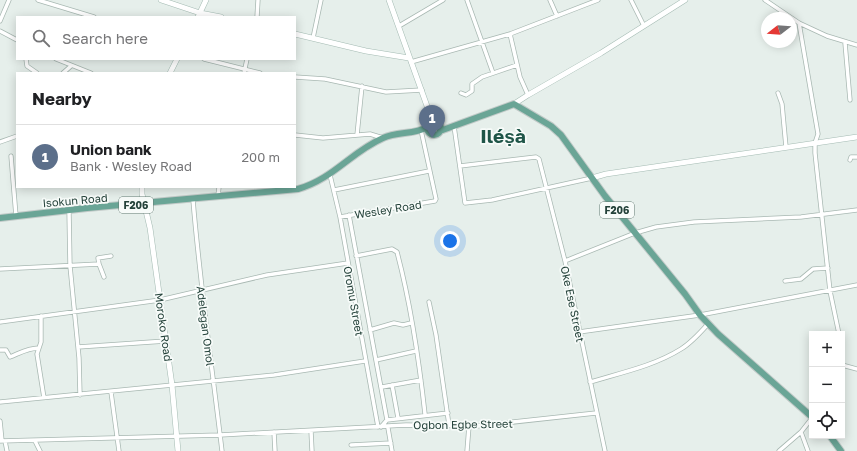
<!DOCTYPE html>
<meta charset="utf-8">
<style>
:root{--surface:#fff;--page:#f6f6f6;--text:#202124;--muted:#757577;--line:#e0e0e0;--accent:#d93025}
body{margin:0;font-family:"Golos Text",sans-serif;background:var(--page);color:var(--text)}
.controls{position:absolute;right:12px;bottom:12px;display:grid;overflow:hidden;border-radius:0px;box-shadow:0 2px 10px #0003}
.controls button{width:36px;height:36px;display:grid;place-items:center;padding:0;border:0;border-bottom:1px solid var(--line);background:var(--surface);color:var(--text);font:20px sans-serif}
.compass{position:absolute;left:761px;top:12px;width:36px;height:36px;border-radius:50%;background:var(--surface);box-shadow:0 2px 10px #0003;rotate:253deg}
.you{position:absolute;left:450px;top:241px;width:14px;height:14px;margin:-10px;border:3px solid #fff;border-radius:50%;background:#1a73e8;box-shadow:0 0 0 6px #1a73e833}
.badge{display:grid;place-items:center;width:26px;height:26px;border-radius:50%;background:var(--accent);color:#fff;font-size:13px;font-weight:700}
.pin{position:absolute;translate:-50% -33px;filter:drop-shadow(0 1px 2px #0008)}
.pin::after{content:'';position:absolute;top:21px;width:14px;height:12px;background:inherit;clip-path:polygon(0 0,100% 0,50% 100%)}
.list{margin:0;padding:0;list-style:none}
h2{display:flex;justify-content:space-between;align-items:center;height:52px;margin:0;padding:0 16px;font-size:17px}
h2 small{font-size:13px;font-weight:400;color:var(--muted)}
.list li{display:grid;grid-template-columns:26px 1fr auto;gap:12px;align-items:center;box-sizing:border-box;height:64px;padding:0 16px;border-top:1px solid var(--line)}
.list b{display:block;font-size:15px;white-space:nowrap}
.list p{margin:0;font-size:13px;white-space:nowrap;color:var(--muted)}
.list em{font-size:13px;font-style:normal;color:var(--muted)}
.icon{flex:none;width:22px;height:22px;fill:none;stroke:currentColor;stroke-width:2;stroke-linecap:round;stroke-linejoin:round}
.map{position:relative;flex:none;width:857px;height:451px;overflow:hidden}
.search{position:absolute;background:var(--surface);box-shadow:0 2px 10px #0003;left:16px;top:16px;width:280px;height:44px;display:flex;align-items:center;gap:10px;box-sizing:border-box;padding:0 14px;border-radius:0px;color:var(--muted);font-size:15px}
.panel{position:absolute;background:var(--surface);box-shadow:0 2px 10px #0003;left:16px;top:72px;width:280px;height:116px;border-radius:0px}
.map>svg:first-child{display:block}
</style>
<div class="map">
<svg width="857" height="451" viewBox="0 0 857 451">
<rect width="100%" height="100%" fill="#e6efeb"/>
<g fill="none" stroke-linecap="round" stroke-linejoin="round">
<g stroke="#a8b8b2" stroke-width="5">
<path id="street" d="M 38,0 L 94,17
M 467,0 L 493,73
M 550,0 L 557,16
M 631,0 L 644,26
M 765,0 L 799,23 L 827,36 L 857,45
M 257,17 L 258,0
M 0,21 L 9,0
M 799,23 L 818,134 L 815,143 L 815,153 L 830,291 L 839,334
M 399,26 L 443,0
M 0,31 L 17,40
M 510,34 L 520,77 L 528,95
M 313,38 L 321,0
M 845,43 L 850,100
M 26,59 L 27,66 L 37,73
M 56,59 L 91,73
M 204,59 L 260,73
M 411,62 L 510,34 L 598,0
M 63,73 L 71,66
M 244,73 L 247,59
M 295,77 L 325,79 L 386,92 L 422,90
M 461,93 L 466,95 L 472,91 L 472,84 L 482,77 L 517,65
M 778,93 L 782,104 L 786,147
M 454,126 L 465,203 L 492,200 L 592,178
M 295,135 L 323,138 L 370,134 L 383,138
M 357,135 L 362,86
M 0,142 L 17,136
M 11,156 L 16,216
M 850,160 L 851,157 L 857,157
M 460,166 L 536,157 L 539,159 L 565,261 L 605,451
M 330,175 L 340,217 L 378,427
M 334,190 L 429,171
M 218,196 L 219,187
M 193,200 C 200,284 212,367 222,451
M 69,211 L 70,266 L 79,358 L 80,395
M 349,215 L 387,420
M 340,217 L 435,201 L 436,199 L 421,130
M 356,256 L 392,249 L 397,252 C 411,305 419,360 425,414
M 565,261 L 635,233 L 656,227 L 694,222 L 801,217 L 857,210
M 99,264 L 98,258 L 111,256
M 0,269 L 99,264 L 104,277
M 785,281 L 801,279 L 813,269 L 828,268
M 429,302 L 436,335 L 449,425
M 41,316 L 41,342 L 37,354 L 44,398
M 0,322 L 160,300 L 267,275 L 348,263
M 370,330 L 394,323 L 403,325 L 411,323
M 579,332 L 700,315 L 857,285
M 78,347 L 166,341
M 0,350 L 6,350 L 10,357 C 20,353 28,348 39,348
M 376,360 L 416,351
M 842,365 L 857,369
M 590,382 C 620,373 654,366 681,349 C 691,343 700,333 708,324
M 392,385 L 398,418
M 382,387 L 421,380
M 111,392 L 119,451
M 0,402 L 274,375 L 365,361
M 0,421 L 2,441
M 381,427 L 387,420 L 448,413
M 388,428 L 392,451
M 311,431 L 312,451
M 274,432 L 275,451
M 801,432 L 808,451
M 0,441 L 220,435 L 406,425 L 477,426 L 596,413
M 5,441 L 7,451
M 35,441 L 40,451
M 351,445 L 391,443
M 467,451 L 469,426
M 779,451 L 801,432 L 812,418"/>
</g>
<g stroke="#a4bbb3" stroke-width="6">
<path id="secondary" d="M 161,0 L 200,13 L 221,17
M 389,0 L 427,106 L 435,121
M 198,17 L 206,0
M 295,34 L 366,51 L 409,58
M 170,73 L 177,59
M 514,104 L 528,95 L 601,53 L 685,0
M 427,109 L 428,124
M 592,178 L 606,174 L 857,137
M 142,187 L 142,194 L 150,228 L 160,300 L 172,385 L 178,451"/>
</g>
<g stroke="#c2cac8" stroke-width="8">
<path id="primary" d="M427 128a7 7 0 1 1 14 0a7 7 0 1 1-14 0Z
M 440,131 L 514,104 L 551,126 L 561,135 L 605,196 L 685,294 L 700,315 L 718,334 L 812,417
M 0,218 L 87,208 L 298,189 C 333,179 351,152 383,138 C 397,131 415,135 427,127
M 830,436 L 841,451"/>
</g>
<use href="#street" stroke="#fff" stroke-width="3.5"/>
<use href="#secondary" stroke="#fff" stroke-width="5"/>
<use href="#primary" stroke="#6aa596" stroke-width="6"/>
</g>
<g text-anchor="middle" dominant-baseline="central" stroke-width="3.5" stroke-linejoin="round" paint-order="stroke">
<g fill="#f7fbf9" stroke="#637a73" stroke-width="1">
<rect x="119" y="197" width="34" height="16" rx="3"/>
<rect x="600" y="202" width="34" height="16" rx="3"/>
</g>
<g font-size="10" font-weight="bold" fill="#24423a">
<text x="136" y="205">F206</text>
<text x="617" y="210">F206</text>
</g>
<g font-size="11" fill="#24423a" stroke="#f7fbf9">
<text transform="translate(75 200) rotate(-5)">Isokun Road</text>
<text transform="translate(388 209) rotate(-9)">Wesley Road</text>
<text transform="translate(354 301) rotate(80)">Oromu Street</text>
<text transform="translate(573 304) rotate(78)">Oke Ese Street</text>
<text transform="translate(206 326) rotate(83)">Adelegan Omol</text>
<text transform="translate(164 327) rotate(82)">Moroko Road</text>
<text transform="translate(463 424) rotate(-1)">Ogbon Egbe Street</text>
</g>
<g font-size="19" font-weight="bold" fill="#1f5548" stroke="#f7fbf9">
<text x="503" y="135">Iléṣà</text>
</g>
</g>
</svg>
<div class="controls">
<button>+</button>
<button>−</button>
<button><svg class="icon" aria-label="locate" viewBox="0 0 24 24"><circle cx="12" cy="12" r="6"/><path d="M12 2v4M12 18v4M2 12h4M18 12h4"/></svg></button>
</div>
<svg class="compass" viewBox="-18 -18 36 36"><path d="M0-13l5 13h-10z" fill="#e53935"/><path d="M0 13l5-13h-10z" fill="#757577"/></svg>
<div class="you"></div>
<div class="pin badge" style="left:432px;top:138px;background:#5c6f8a">1</div>
<div class="search"><svg class="icon" aria-label="search" viewBox="0 0 24 24"><circle cx="10" cy="10" r="6"/><path d="M15 15l6 6"/></svg>Search here</div>
<section class="panel">
<h2>Nearby<small></small></h2>
<ul class="list">
<li><span class="badge" style="background:#5c6f8a">1</span><div><b>Union bank</b><p>Bank · Wesley Road</p></div><em>200 m</em></li>
</ul>
</section>
</div>
